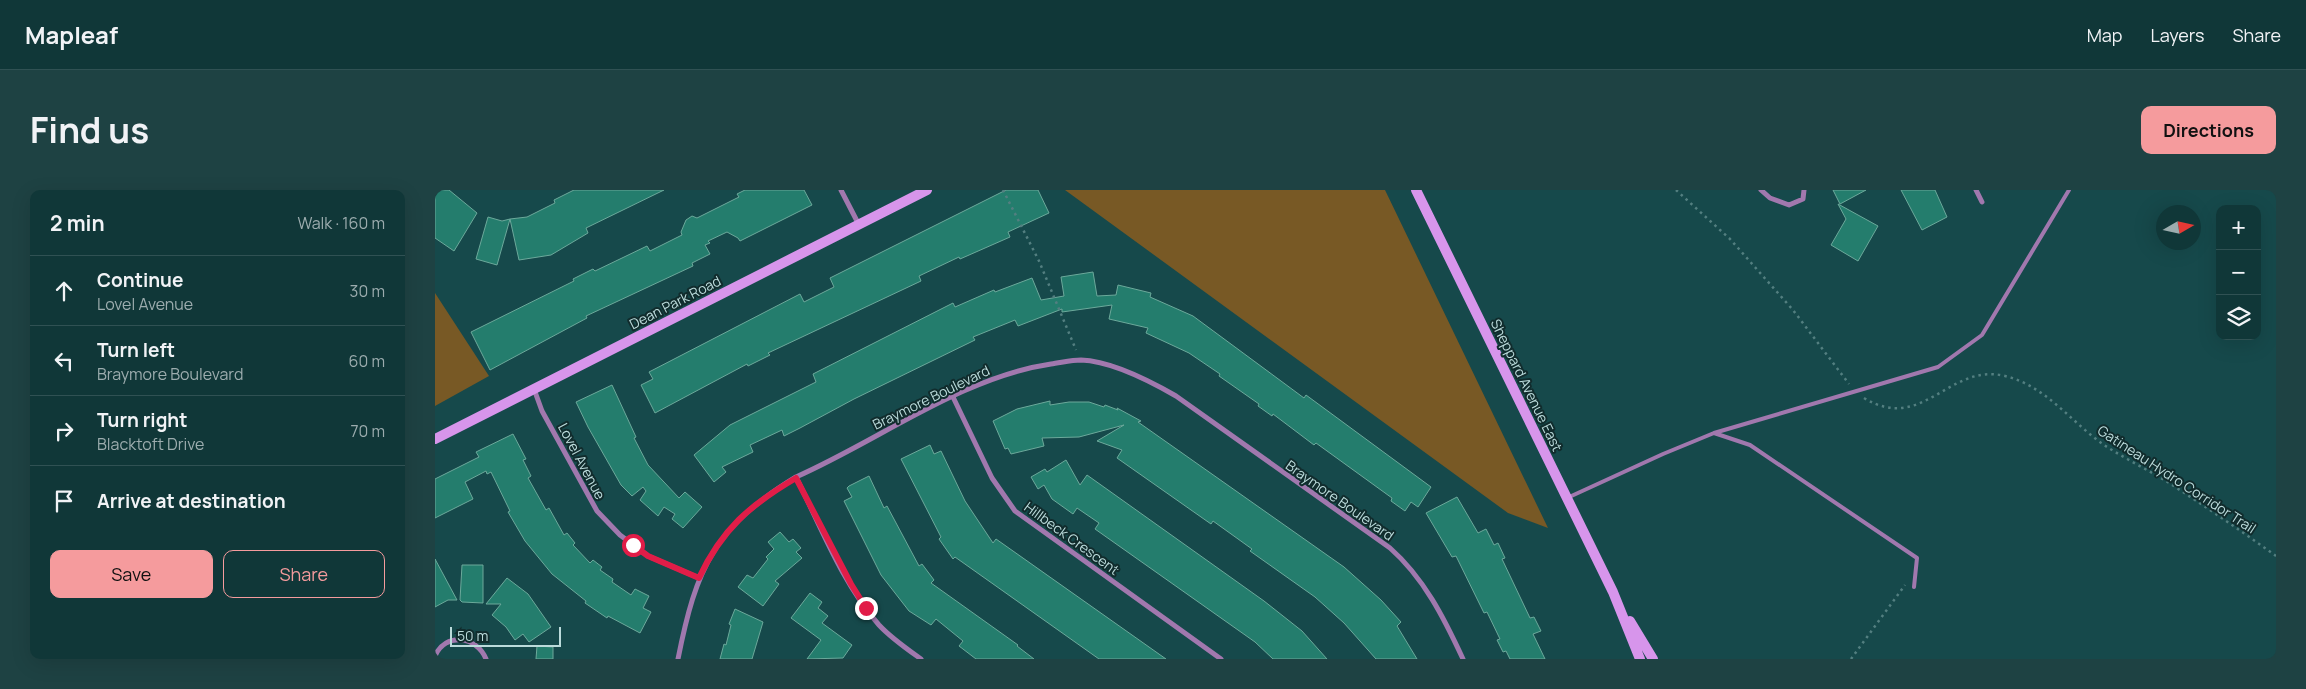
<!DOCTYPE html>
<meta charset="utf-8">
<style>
:root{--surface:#103738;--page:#1e4243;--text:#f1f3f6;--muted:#9cacae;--line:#305153;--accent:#f59b9d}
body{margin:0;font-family:Manrope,sans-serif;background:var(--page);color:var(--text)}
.controls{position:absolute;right:15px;top:15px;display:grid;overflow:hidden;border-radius:10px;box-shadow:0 5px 20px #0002}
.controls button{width:45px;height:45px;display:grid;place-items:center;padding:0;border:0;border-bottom:1px solid var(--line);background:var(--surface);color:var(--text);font:25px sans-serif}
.compass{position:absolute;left:1721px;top:15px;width:45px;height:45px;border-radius:50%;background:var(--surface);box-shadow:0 5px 20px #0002;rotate:81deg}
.scale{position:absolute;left:15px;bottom:12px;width:111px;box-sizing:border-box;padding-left:5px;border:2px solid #bbdbdb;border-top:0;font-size:14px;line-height:18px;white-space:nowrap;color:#bbdbdb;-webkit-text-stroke:4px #112c2d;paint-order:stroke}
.stop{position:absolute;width:15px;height:15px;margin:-11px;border:4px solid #e11d48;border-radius:50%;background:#fff}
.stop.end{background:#e11d48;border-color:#fff;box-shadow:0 1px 5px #0008}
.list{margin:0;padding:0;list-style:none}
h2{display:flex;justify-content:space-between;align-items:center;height:65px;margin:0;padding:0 20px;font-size:21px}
h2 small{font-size:16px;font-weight:400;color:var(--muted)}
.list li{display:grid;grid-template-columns:32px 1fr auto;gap:15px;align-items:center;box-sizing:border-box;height:70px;padding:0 20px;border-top:1px solid var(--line)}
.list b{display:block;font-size:19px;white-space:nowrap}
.list p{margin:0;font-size:16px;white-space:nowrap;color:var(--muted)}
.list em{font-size:16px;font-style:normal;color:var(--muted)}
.actions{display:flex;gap:10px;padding:15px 20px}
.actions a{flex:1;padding:11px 0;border:1px solid var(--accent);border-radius:10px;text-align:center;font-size:18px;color:var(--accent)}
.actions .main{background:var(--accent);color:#111}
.icon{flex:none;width:28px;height:28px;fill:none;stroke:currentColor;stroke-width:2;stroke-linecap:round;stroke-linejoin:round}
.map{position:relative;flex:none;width:1841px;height:469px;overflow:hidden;border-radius:10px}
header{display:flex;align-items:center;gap:30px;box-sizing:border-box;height:70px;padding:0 25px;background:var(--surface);border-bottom:1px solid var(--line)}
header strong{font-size:24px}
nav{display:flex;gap:28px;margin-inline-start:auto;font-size:18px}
.intro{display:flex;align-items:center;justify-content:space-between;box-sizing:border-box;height:120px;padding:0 30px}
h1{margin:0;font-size:35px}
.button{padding:12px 22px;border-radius:10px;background:var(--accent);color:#111;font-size:18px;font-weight:700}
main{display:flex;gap:30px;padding:0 30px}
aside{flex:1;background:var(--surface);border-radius:10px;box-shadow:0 5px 20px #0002}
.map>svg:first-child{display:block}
</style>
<header>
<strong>Mapleaf</strong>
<nav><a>Map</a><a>Layers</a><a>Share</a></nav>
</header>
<div class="intro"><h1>Find us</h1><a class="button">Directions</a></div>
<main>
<aside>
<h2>2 min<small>Walk · 160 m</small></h2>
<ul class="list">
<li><svg class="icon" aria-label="ahead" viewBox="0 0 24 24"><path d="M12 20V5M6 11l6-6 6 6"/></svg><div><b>Continue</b><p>Lovel Avenue</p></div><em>30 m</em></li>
<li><svg class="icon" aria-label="left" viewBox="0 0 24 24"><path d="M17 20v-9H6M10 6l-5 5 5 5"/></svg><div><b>Turn left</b><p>Braymore Boulevard</p></div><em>60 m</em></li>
<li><svg class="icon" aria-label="right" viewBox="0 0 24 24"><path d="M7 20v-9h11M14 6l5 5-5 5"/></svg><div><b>Turn right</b><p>Blacktoft Drive</p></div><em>70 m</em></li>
<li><svg class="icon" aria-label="arrive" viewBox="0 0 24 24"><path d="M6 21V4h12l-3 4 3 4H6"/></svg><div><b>Arrive at destination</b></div></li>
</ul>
<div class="actions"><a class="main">Save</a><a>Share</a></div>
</aside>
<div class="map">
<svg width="1841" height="469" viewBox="0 0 1841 469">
<rect width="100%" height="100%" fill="#16494b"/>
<path fill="#785925" d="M 630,0 L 950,0 L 1113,338 L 1073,323 Z
M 0,103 L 54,186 L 0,216 Z"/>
<path fill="#247d6d" stroke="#6ca99b" d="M 0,0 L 14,0 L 42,23 L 19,61 L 0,48 Z
M 139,0 L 229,0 L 151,38 L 153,43 L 116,65 L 84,70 L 75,29 L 92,27 L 120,13 L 119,10 Z
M 310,0 L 369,0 L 377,15 L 305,51 L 303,48 L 292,42 L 273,51 L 275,53 L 270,55 L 275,64 L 257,73 L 258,76 L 151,126 L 152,128 L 55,180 L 36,142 L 139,91 L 138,89 L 158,79 L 160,81 L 212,56 L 215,61 L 247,45 L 246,42 L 251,30 L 257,26 L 262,28 L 304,7 L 302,4 Z
M 571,0 L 603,0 L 614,23 L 573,42 L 575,47 L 525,69 L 524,67 L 484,86 L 486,91 L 333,163 L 335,165 L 313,176 L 312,174 L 220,223 L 206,195 L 218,189 L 214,182 L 365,104 L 369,112 L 399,97 L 395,88 Z
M 1398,0 L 1431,0 L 1405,14 Z
M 1466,0 L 1500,0 L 1512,27 L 1487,40 Z
M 1403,14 L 1443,36 L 1423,71 L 1396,55 L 1411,29 Z
M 53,27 L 67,31 L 75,29 L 62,75 L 41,69 Z
M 658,82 L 662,106 L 681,105 L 683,95 L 716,103 L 715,107 L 758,126 L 869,208 L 871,205 L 996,297 L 983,317 L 976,312 L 970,321 L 956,311 L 957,308 L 881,253 L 879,255 L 838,224 L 837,226 L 823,216 L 824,214 L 784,186 L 785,184 L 754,163 L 711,143 L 713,138 L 674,129 L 677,115 L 627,122 L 627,119 L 583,136 L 580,130 L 538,147 L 540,150 L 419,209 L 365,238 L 349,246 L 347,240 L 315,255 L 318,262 L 287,277 L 291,282 L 279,292 L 259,265 L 295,235 L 381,192 L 378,184 L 518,113 L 520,117 L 559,100 L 560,102 L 597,88 L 606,110 L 629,106 L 626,87 Z
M 177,195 L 201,247 L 199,248 L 213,275 L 244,308 L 250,302 L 267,317 L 248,338 L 237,329 L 240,324 L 229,317 L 223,326 L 205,310 L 211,301 L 208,297 L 197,306 L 186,295 L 153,237 L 141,212 Z
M 615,211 L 615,215 L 634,212 L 654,212 L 669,217 L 670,215 L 683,220 L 682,218 L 706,231 L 703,232 L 909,377 L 946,410 L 966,432 L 962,436 L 982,469 L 941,469 L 909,433 L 880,407 L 815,361 L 817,359 L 778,331 L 776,334 L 682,268 L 687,260 L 662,251 L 689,235 L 644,247 L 607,248 L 609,256 L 576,264 L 573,258 L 570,259 L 558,231 L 582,219 Z
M 78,244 L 91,269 L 88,270 L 96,286 L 93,288 L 111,320 L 114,318 L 129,345 L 132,343 L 140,353 L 138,355 L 155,373 L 158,370 L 167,377 L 165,380 L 178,389 L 177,392 L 196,405 L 200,399 L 214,406 L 208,418 L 216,422 L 205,443 L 173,426 L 172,428 L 150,413 L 151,411 L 117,384 L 90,351 L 73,322 L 75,321 L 56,282 L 52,284 L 51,281 L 30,292 L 38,309 L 0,328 L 0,289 L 44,267 L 41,262 Z
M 495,255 L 499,264 L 506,261 L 530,311 L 558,353 L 561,349 L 731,469 L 664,469 L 520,367 L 518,369 L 504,349 L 506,347 L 466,269 Z
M 631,270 L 645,295 L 652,285 L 829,411 L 867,441 L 892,469 L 838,469 L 820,452 L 660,339 L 664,333 L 642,318 L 638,324 L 617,309 L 609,295 L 603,299 L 596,287 L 610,279 L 612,282 Z
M 434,286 L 449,318 L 452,316 L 484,376 L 487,374 L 499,390 L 496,393 L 583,455 L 582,456 L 599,469 L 541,469 L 524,456 L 528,451 L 501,429 L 496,435 L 474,421 L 446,385 L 409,311 L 417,307 L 412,298 L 414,296 Z
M 1022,307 L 1043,343 L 1051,339 L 1059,355 L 1063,353 L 1070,368 L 1067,369 L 1095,428 L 1099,427 L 1106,441 L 1098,444 L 1110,469 L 1075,469 L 1071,461 L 1068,462 L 1062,450 L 1065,449 L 1052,422 L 1049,423 L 1021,366 L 1017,367 L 991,323 Z
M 345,342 L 354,352 L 358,349 L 366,358 L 361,362 L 367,368 L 340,391 L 344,394 L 328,416 L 303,397 L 312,385 L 318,388 L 333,369 L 331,367 L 339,359 L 333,352 Z
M 0,369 L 22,410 L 13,410 L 0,417 Z
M 27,375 L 48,375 L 48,413 L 27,412 L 25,410 Z
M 72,388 L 93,404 L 116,437 L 94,452 L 88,444 L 80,450 L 71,437 L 57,425 L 66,414 L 51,414 Z
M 375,403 L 387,412 L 383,418 L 393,426 L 387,433 L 417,455 L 408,468 L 372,469 L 386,450 L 356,428 Z
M 300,419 L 328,432 L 317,469 L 285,469 L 289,454 L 291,455 L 296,435 L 294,434 Z
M 102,456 L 118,457 L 118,469 L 101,469 Z"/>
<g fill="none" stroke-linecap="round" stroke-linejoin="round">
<path stroke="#537f80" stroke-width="2.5" stroke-dasharray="2.5 4" stroke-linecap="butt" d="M 568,0 L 604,71 L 641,160
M 1241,0 L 1295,49 L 1358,120 L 1414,194
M 1429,208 C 1488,244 1514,172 1570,186 C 1611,196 1636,232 1669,255 C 1689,268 1711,279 1731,291 C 1768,315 1805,340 1841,366
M 1416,469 L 1470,395"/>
<path stroke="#a178ae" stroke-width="4" d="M 1279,243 L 1503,177 L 1547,145 L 1634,0
M 1132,308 L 1228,264 L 1279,243 L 1315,255 L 1482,368 L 1479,397"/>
<path stroke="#a178ae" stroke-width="5" d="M 406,0 L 423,33
M 1326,0 L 1335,8 L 1354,15 L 1368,9 L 1369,0
M 1541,0 L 1547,12
M 99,199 L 107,221 L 162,321 L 185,345 L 213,366 L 264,388
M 518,207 L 557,288 L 580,321 L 786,469
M 361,287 C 386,337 407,393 444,435 C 456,448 472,459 486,469
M 0,466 C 10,442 42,446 51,469
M 243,469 C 261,378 279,337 361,287 C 443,251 527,187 616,174 C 625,173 636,170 646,170 C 676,171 715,191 741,206 L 955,358 C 989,388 1009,428 1028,469"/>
<path stroke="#d795eb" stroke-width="10" d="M 981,0 L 1178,402 L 1205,469
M 0,249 L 492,0
M 1195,431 L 1218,469"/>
</g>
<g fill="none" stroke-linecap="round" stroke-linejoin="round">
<path stroke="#e11d48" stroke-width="6" d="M 198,355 L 213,366 L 264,388 C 287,339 315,315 361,288 L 416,394 L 431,418"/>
</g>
<g text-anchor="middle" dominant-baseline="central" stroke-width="4" stroke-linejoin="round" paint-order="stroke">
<g font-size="14" fill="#bbdbdb" stroke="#112c2d">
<text transform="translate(240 112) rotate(-27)">Dean Park Road</text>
<text transform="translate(1092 195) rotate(64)">Sheppard Avenue East</text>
<text transform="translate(496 207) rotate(-26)">Braymore Boulevard</text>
<text transform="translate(147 271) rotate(62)">Lovel Avenue</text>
<text transform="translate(1742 289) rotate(33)">Gatineau Hydro Corridor Trail</text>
<text transform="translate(905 310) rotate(35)">Braymore Boulevard</text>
<text transform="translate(637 348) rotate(36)">Hillbeck Crescent</text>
</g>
</g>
</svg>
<div class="controls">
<button>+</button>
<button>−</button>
<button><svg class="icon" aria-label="layers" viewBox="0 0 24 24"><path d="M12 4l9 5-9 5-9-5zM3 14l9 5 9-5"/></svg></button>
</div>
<svg class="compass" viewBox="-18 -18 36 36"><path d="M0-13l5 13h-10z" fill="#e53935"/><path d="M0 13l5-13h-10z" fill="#9cacae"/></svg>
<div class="scale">50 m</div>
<div class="stop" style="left:198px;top:355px"></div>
<div class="stop end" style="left:431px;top:418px"></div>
</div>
</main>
